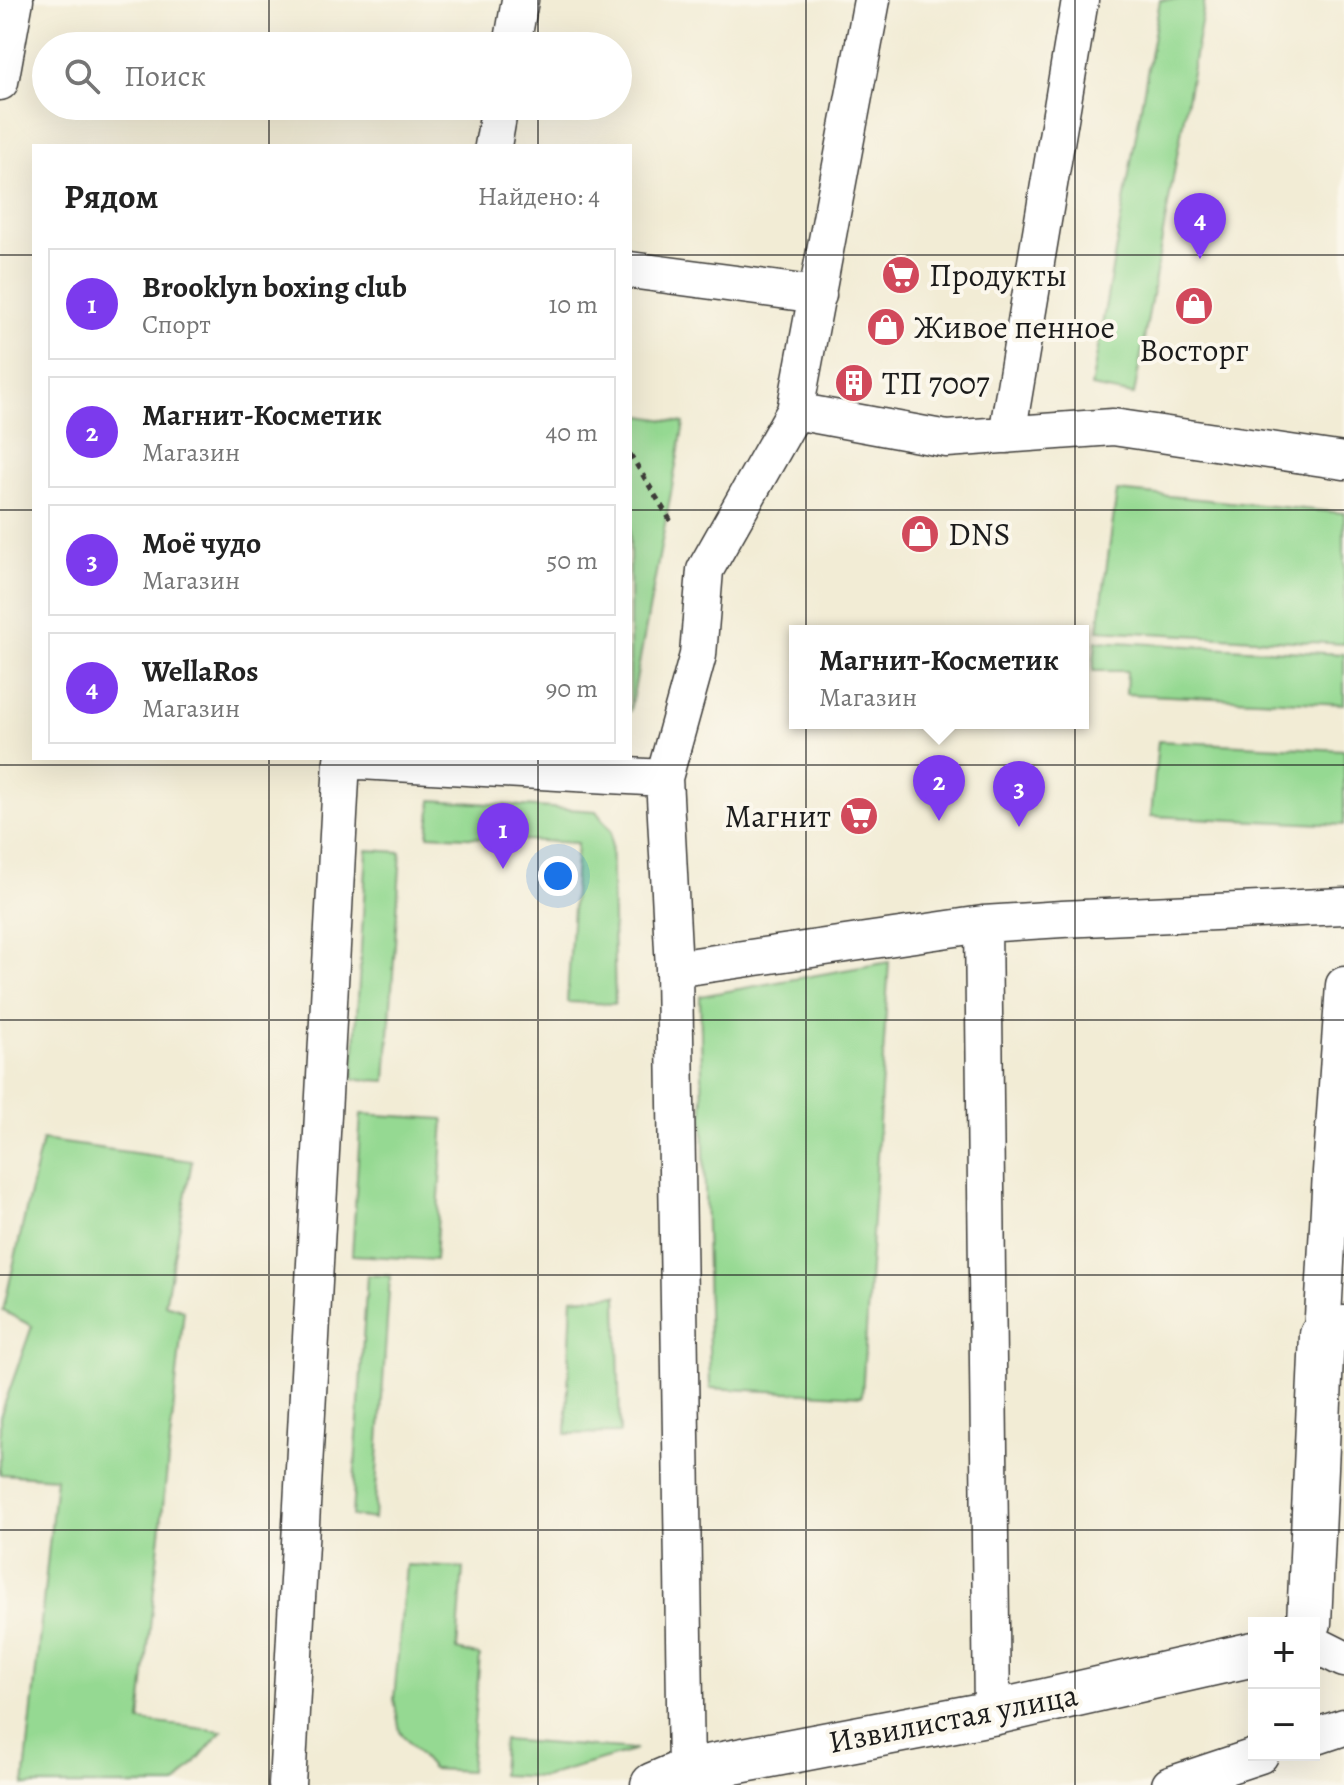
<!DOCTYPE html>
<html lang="ru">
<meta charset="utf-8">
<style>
:root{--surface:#fff;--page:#f2f2f2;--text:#222;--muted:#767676;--line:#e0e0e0;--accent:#7c3aed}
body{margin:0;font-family:Alegreya,serif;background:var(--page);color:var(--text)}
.controls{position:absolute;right:24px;bottom:24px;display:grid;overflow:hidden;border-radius:0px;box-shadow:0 8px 32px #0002}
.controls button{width:72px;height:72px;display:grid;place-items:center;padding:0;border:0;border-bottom:2px solid var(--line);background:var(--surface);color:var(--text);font:40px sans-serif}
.you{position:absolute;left:558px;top:876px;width:28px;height:28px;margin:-20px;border:6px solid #fff;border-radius:50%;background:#1a73e8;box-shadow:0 0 0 12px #1a73e833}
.badge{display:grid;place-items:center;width:52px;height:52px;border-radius:50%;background:var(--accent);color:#fff;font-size:26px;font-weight:700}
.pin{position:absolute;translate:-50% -66px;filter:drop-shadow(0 2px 4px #0008)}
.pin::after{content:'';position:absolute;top:42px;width:28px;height:24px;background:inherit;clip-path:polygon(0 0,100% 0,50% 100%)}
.popup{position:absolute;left:789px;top:625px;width:300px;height:104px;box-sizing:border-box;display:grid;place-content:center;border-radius:0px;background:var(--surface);filter:drop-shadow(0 2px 6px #0005);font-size:26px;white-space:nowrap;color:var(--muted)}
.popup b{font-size:30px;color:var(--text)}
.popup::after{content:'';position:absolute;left:50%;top:100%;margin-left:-16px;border:16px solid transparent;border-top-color:var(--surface)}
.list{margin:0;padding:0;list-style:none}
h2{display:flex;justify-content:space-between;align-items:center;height:104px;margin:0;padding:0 32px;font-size:34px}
h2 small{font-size:26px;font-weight:400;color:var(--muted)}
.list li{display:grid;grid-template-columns:52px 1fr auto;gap:24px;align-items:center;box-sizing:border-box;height:112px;margin:0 16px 16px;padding:0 16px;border:2px solid var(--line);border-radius:0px}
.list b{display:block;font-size:30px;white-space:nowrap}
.list p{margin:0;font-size:26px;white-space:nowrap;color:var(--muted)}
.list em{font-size:26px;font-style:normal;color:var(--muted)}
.icon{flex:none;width:44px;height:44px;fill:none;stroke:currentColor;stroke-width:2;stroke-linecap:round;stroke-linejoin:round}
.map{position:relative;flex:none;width:1344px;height:1785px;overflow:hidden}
.search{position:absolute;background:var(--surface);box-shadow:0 8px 32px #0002;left:32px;top:32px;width:600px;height:88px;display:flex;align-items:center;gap:20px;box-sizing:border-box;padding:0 28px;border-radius:44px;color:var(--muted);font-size:30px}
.panel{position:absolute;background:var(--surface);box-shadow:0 8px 32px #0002;left:32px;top:144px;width:600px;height:616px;border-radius:0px}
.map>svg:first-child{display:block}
</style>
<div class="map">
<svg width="1344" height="1785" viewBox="0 0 1344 1785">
<rect width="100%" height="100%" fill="#fbf7ec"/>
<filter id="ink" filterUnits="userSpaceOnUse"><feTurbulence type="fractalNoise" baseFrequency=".0125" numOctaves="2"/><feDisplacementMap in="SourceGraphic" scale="16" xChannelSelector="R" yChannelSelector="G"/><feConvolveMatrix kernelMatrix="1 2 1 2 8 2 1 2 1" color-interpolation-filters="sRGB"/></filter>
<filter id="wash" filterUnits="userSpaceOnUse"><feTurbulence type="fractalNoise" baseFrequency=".006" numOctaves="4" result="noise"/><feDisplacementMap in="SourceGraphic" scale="32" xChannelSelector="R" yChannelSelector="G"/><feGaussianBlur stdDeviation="1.8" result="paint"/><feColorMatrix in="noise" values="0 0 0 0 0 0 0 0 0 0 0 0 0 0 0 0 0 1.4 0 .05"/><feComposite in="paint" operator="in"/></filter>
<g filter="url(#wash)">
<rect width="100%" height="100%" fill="#f2ecd5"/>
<path fill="#95d992" stroke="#587a57" stroke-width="2" d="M 1160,0 L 1205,0 L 1134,395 L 1091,387 Z
M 630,414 L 684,423 L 630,712 Z
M 1117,491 L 1344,513 L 1344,644 L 1098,630 Z
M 1096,641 L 1344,654 L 1344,704 L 1126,694 L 1127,671 L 1093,671 Z
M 1158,741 L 1344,750 L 1344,825 L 1151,816 Z
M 432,800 L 596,811 L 611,831 L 615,1004 L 567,1002 L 577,843 L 428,835 Z
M 367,850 L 401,852 L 386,1081 L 353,1079 Z
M 889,962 L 862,1396 L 710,1388 L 700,996 Z
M 361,1114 L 444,1119 L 435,1260 L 352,1255 Z
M 42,1140 L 192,1161 L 165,1304 L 184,1310 L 140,1721 L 222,1731 L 176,1785 L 24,1785 L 56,1478 L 0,1474 L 0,1417 L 32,1326 L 3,1311 Z
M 367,1275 L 390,1276 L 374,1519 L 352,1516 Z
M 617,1295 L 620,1433 L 566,1434 L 572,1298 Z
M 406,1565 L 463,1568 L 457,1650 L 480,1656 L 470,1771 L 432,1769 L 400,1732 L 394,1699 Z
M 503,1740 L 636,1750 L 543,1777 L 501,1775 Z"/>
</g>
<g filter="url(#ink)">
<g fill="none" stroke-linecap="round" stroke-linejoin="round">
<g stroke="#3c3b38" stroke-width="39">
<path id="service" d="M 512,46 L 520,0
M 0,82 L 15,0
M 493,146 L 500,106
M 630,270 L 818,295
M 795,411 L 947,439 L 1113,427 L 1344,461
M 1007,435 L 1080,0
M 983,924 L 992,1713
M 674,969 L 983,924 L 1062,919 L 1344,906
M 1322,1335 L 1331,1172 L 1344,985
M 1314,1644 L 1344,1659
M 1314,1737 L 1344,1727
M 686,1771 L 674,969 L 664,778 L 698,655 L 705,570 L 795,411 L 872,0
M 287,1785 L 342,760 L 664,778
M 1170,1785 L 1260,1755"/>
</g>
<g stroke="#3c3b38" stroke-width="47">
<path id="minor" d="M 1309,1623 L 1322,1335 L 1344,1328
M 653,1785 L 686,1771 L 992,1713 L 1254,1654"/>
</g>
<path stroke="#3c3b38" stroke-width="5" stroke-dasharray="6 6" stroke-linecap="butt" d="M 630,454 L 672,523"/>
<use href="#service" stroke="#fff" stroke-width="36"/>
<use href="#minor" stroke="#fff" stroke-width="44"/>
</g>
</g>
<path fill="none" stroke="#1c1c1c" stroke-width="2" stroke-opacity="0.55" d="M 269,0 L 269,46M 538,0 L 538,46M 806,0 L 806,1785M 1075,0 L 1075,1785M 269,106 L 269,146M 538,106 L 538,146M 0,255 L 34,255M 630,255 L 1344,255M 0,510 L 34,510M 630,510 L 1344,510M 269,758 L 269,1785M 538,758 L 538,1785M 0,765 L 1344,765M 0,1020 L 1344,1020M 0,1275 L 1344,1275M 0,1530 L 1344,1530"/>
<defs>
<g id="supermarket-disc" transform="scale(2)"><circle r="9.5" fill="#d1495b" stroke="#fbf7ec"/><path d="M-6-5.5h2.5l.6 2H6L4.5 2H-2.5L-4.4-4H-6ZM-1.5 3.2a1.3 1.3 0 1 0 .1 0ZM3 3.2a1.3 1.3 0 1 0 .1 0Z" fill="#fff"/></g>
<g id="shop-disc" transform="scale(2)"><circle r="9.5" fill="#d1495b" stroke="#fbf7ec"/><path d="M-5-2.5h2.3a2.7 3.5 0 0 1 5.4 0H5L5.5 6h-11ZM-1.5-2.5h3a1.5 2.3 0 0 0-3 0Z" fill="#fff"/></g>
<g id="building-disc" transform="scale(2)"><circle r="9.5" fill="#d1495b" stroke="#fbf7ec"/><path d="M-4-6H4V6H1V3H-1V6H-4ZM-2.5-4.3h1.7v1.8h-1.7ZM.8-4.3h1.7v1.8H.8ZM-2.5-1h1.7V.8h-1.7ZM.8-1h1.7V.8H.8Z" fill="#fff"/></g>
</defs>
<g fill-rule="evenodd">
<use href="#supermarket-disc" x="901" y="275"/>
<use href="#shop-disc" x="1194" y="306"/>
<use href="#shop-disc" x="886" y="327"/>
<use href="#building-disc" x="854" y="383"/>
<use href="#shop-disc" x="920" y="534"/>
<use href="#supermarket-disc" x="859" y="816"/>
</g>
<g text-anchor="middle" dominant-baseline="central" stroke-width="8" stroke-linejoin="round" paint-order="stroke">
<g font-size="32" fill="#1c1c1c" stroke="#fbf7ec" text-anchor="start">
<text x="929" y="275">Продукты</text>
<text x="914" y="327">Живое пенное</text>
<text x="1194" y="350" text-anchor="middle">Восторг</text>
<text x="882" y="383">ТП 7007</text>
<text x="948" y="534">DNS</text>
<text x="831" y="816" text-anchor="end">Магнит</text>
</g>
<g font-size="32" fill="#1c1c1c" stroke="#fbf7ec">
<text transform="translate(953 1718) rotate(-11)">Извилистая улица</text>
</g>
</g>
</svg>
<div class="controls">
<button>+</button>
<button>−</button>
</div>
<div class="you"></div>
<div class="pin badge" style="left:503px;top:869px">1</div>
<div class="pin badge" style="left:939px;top:821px">2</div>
<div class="popup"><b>Магнит-Косметик</b>Магазин</div>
<div class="pin badge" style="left:1019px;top:827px">3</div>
<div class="pin badge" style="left:1200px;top:259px">4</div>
<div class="search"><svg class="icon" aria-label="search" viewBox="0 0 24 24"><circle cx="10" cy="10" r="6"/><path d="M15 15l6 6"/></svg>Поиск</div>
<section class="panel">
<h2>Рядом<small>Найдено: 4</small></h2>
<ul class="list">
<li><span class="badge">1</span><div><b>Brooklyn boxing club</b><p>Спорт</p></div><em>10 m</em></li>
<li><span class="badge">2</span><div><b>Магнит-Косметик</b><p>Магазин</p></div><em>40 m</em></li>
<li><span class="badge">3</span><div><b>Моё чудо</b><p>Магазин</p></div><em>50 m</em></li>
<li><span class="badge">4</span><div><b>WellaRos</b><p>Магазин</p></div><em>90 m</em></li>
</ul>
</section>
</div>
